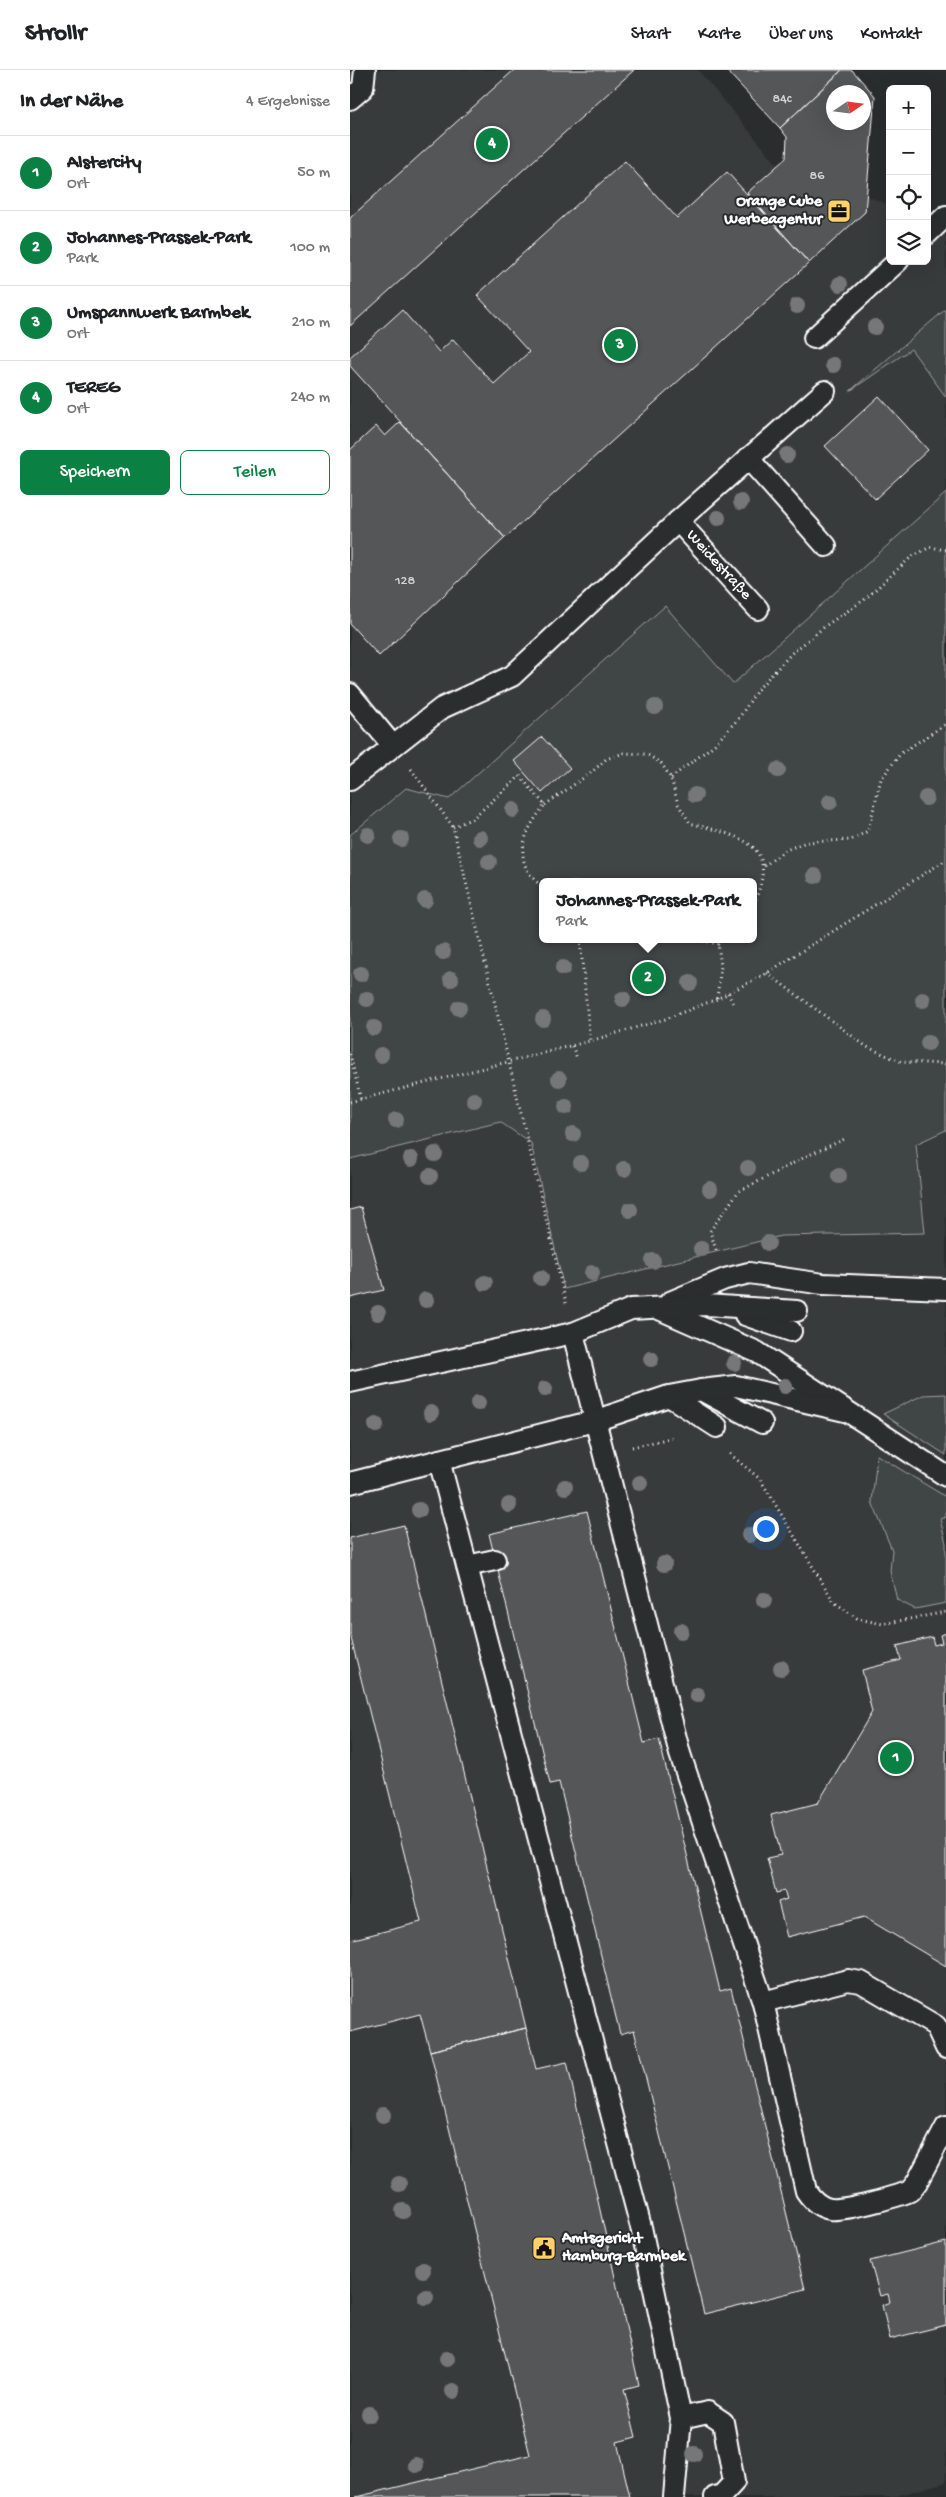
<!DOCTYPE html>
<html lang="de">
<meta charset="utf-8">
<style>
:root{--surface:#fff;--page:#f6f6f6;--text:#202124;--muted:#757577;--line:#e0e0e0;--accent:#0b8043}
body{margin:0;font-family:"Gochi Hand",sans-serif;background:var(--page);color:var(--text)}
.controls{position:absolute;right:15px;top:15px;display:grid;overflow:hidden;border-radius:8px;box-shadow:0 5px 20px #0002}
.controls button{width:45px;height:45px;display:grid;place-items:center;padding:0;border:0;border-bottom:1px solid var(--line);background:var(--surface);color:var(--text);font:25px sans-serif}
.compass{position:absolute;left:476px;top:15px;width:45px;height:45px;border-radius:50%;background:var(--surface);box-shadow:0 5px 20px #0002;rotate:77deg}
.you{position:absolute;left:415px;top:1458px;width:18px;height:18px;margin:-12px;border:4px solid #fff;border-radius:50%;background:#1a73e8;box-shadow:0 0 0 8px #1a73e833}
.badge{display:grid;place-items:center;width:32px;height:32px;border-radius:50%;background:var(--accent);color:#fff;font-size:16px;font-weight:700}
.pin{position:absolute;translate:-50% -50%;border:2px solid #fff;box-shadow:0 1px 5px #0006}
.popup{position:absolute;left:189px;top:808px;width:218px;height:65px;box-sizing:border-box;display:grid;place-content:center;border-radius:8px;background:var(--surface);filter:drop-shadow(0 1px 4px #0005);font-size:16px;white-space:nowrap;color:var(--muted)}
.popup b{font-size:19px;color:var(--text)}
.popup::after{content:'';position:absolute;left:50%;top:100%;margin-left:-10px;border:10px solid transparent;border-top-color:var(--surface)}
.list{margin:0;padding:0;list-style:none}
h2{display:flex;justify-content:space-between;align-items:center;height:65px;margin:0;padding:0 20px;font-size:21px}
h2 small{font-size:16px;font-weight:400;color:var(--muted)}
.list li{display:grid;grid-template-columns:32px 1fr auto;gap:15px;align-items:center;box-sizing:border-box;height:75px;padding:0 20px;border-top:1px solid var(--line)}
.list b{display:block;font-size:19px;white-space:nowrap}
.list p{margin:0;font-size:16px;white-space:nowrap;color:var(--muted)}
.list em{font-size:16px;font-style:normal;color:var(--muted)}
.actions{display:flex;gap:10px;padding:15px 20px}
.actions a{flex:1;padding:11px 0;border:1px solid var(--accent);border-radius:8px;text-align:center;font-size:18px;color:var(--accent)}
.actions .main{background:var(--accent);color:#fff}
.icon{flex:none;width:28px;height:28px;fill:none;stroke:currentColor;stroke-width:2;stroke-linecap:round;stroke-linejoin:round}
.map{position:relative;flex:none;width:596px;height:2427px;overflow:hidden}
header{display:flex;align-items:center;gap:30px;box-sizing:border-box;height:70px;padding:0 25px;background:var(--surface);border-bottom:1px solid var(--line)}
header strong{font-size:24px}
nav{display:flex;gap:28px;margin-inline-start:auto;font-size:18px}
main{display:flex}
aside{flex:1;background:var(--surface)}
.map>svg:first-child{display:block}
</style>
<header>
<strong>Strollr</strong>
<nav><a>Start</a><a>Karte</a><a>Über uns</a><a>Kontakt</a></nav>
</header>
<main>
<aside>
<h2>In der Nähe<small>4 Ergebnisse</small></h2>
<ul class="list">
<li><span class="badge">1</span><div><b>Alstercity</b><p>Ort</p></div><em>50 m</em></li>
<li><span class="badge">2</span><div><b>Johannes-Prassek-Park</b><p>Park</p></div><em>100 m</em></li>
<li><span class="badge">3</span><div><b>Umspannwerk Barmbek</b><p>Ort</p></div><em>210 m</em></li>
<li><span class="badge">4</span><div><b>TEREG</b><p>Ort</p></div><em>240 m</em></li>
</ul>
<div class="actions"><a class="main">Speichern</a><a>Teilen</a></div>
</aside>
<div class="map">
<svg width="596" height="2427" viewBox="0 0 596 2427">
<rect width="100%" height="100%" fill="#2a2d2e"/>
<filter id="ink" filterUnits="userSpaceOnUse"><feTurbulence type="fractalNoise" baseFrequency=".02" numOctaves="2"/><feDisplacementMap in="SourceGraphic" scale="10" xChannelSelector="R" yChannelSelector="G"/><feConvolveMatrix kernelMatrix="1 2 1 2 8 2 1 2 1" color-interpolation-filters="sRGB"/></filter>
<g filter="url(#ink)">
<path fill="#373a3b" d="M 0,0 L 348,0 L 426,93 L 540,135 L 540,191 L 577,191 L 577,149 L 596,156 L 596,239 L 506,316 L 561,279 L 596,327 L 596,423 L 383,614 L 99,729 L 56,718 L 0,764 Z
M 150,1052 L 181,1073 L 214,1219 L 431,1166 L 575,1163 L 566,1074 L 596,1060 L 596,2412 L 543,2427 L 0,2427 L 0,1089 Z"/>
<path fill="#414445" stroke="#a0a2a2" fill-rule="evenodd" d="M 596,239 L 596,327 L 561,279 L 500,321 Z
M 596,423 L 596,1060 L 566,1074 L 575,1163 L 431,1166 L 214,1219 L 181,1073 L 150,1052 L 0,1089 L 0,765 L 56,718 L 99,729 L 315,536 L 383,614 ZM 193,812 L 403,812 L 403,869 L 193,869 Z
M 596,1324 L 596,1385 L 533,1344 L 573,1325 Z
M 527,1385 L 596,1427 L 596,1447 L 590,1449 L 596,1473 L 596,1533 L 565,1539 L 547,1530 L 540,1501 L 542,1480 L 522,1432 Z"/>
<path fill="#555758" stroke="#fff" fill-rule="evenodd" d="M 164,0 L 284,0 L 0,256 L 0,148 Z
M 376,0 L 492,0 L 430,58 Z
M 492,0 L 502,0 L 525,26 L 515,142 L 459,193 L 397,123 L 436,88 L 437,67 L 430,58 ZM 483,22 L 514,22 L 514,52 L 483,52 Z
M 275,91 L 327,148 L 377,102 L 459,193 L 155,468 L 0,296 L 0,287 L 52,240 L 89,282 L 103,269 L 144,314 L 179,282 L 127,225 Z
M 529,326 L 578,380 L 525,429 L 475,376 Z
M 50,352 L 155,468 L 29,586 L 0,554 L 0,380 L 26,356 L 35,366 Z
M 192,667 L 220,698 L 192,723 L 164,691 Z
M 11,1137 L 34,1220 L 0,1228 L 0,1140 Z
M 237,1441 L 294,1673 L 309,1669 L 370,1921 L 381,1918 L 455,2219 L 354,2244 L 284,1960 L 270,1964 L 209,1712 L 200,1714 L 139,1464 Z
M 54,1455 L 176,1958 L 80,1981 L 70,1944 L 0,1962 L 0,1870 L 71,1852 L 0,1564 L 0,1468 Z
M 596,1563 L 596,1896 L 514,1847 L 437,1867 L 428,1832 L 437,1829 L 434,1821 L 426,1823 L 417,1788 L 431,1785 L 421,1745 L 468,1733 L 522,1642 L 512,1600 L 551,1590 L 547,1576 L 582,1567 L 584,1575 L 592,1573 L 590,1565 Z
M 176,1958 L 186,1999 L 217,1992 L 289,2315 L 274,2319 L 286,2367 L 267,2372 L 280,2427 L 6,2427 L 180,2385 L 80,1981 Z
M 596,2172 L 596,2255 L 540,2269 L 532,2235 L 540,2232 L 538,2224 L 530,2226 L 520,2191 Z"/>
<g fill="none" stroke-linecap="round" stroke-linejoin="round">
<g stroke="#fff" stroke-width="24">
<g id="service">
<path d="M 0,29 L 13,18 L 15,0"/>
<path d="M 577,164 L 596,146"/>
<path d="M 464,268 L 548,191"/>
<path d="M 398,388 L 476,476"/>
<path id="s1" d="M 328,451 L 408,539"/>
<path d="M 0,624 L 43,676"/>
<path d="M 0,710 L 92,638 L 162,606 L 328,451 L 475,321"/>
<path d="M 320,1232 L 375,1209 L 399,1203 L 473,1214 L 596,1219"/>
<path d="M 309,1239 L 407,1282 L 596,1406"/>
<path d="M 395,1245 L 441,1261"/>
<path d="M 223,1263 L 330,1684 L 413,1932 L 456,2121 C 462,2130 469,2137 480,2139 C 494,2141 546,2127 560,2121 L 567,2112 L 596,2057"/>
<path d="M 0,1312 L 223,1263 L 281,1239 L 356,1235 L 447,1241"/>
<path d="M 351,1320 L 412,1353"/>
<path d="M 319,1326 L 367,1357"/>
<path d="M 89,1390 L 291,2157 L 331,2348 L 324,2427"/>
<path d="M 0,1413 L 244,1351 L 319,1326 L 351,1320 L 386,1316 L 495,1341"/>
<path d="M 117,1496 L 145,1490"/>
<path d="M 413,1932 L 498,1910 L 511,1912 L 586,1956 L 596,1978"/>
<path d="M 331,2348 L 358,2342 L 373,2352 L 384,2412 L 372,2425 L 365,2427"/>
</g>
</g>
<path stroke="#fff" stroke-width="3" stroke-dasharray="1 4" stroke-linecap="butt" d="M 61,699 L 103,757 L 216,1233
M 321,708 L 364,675 L 389,648 L 408,619 L 442,583 L 478,554 L 514,530 L 560,488 L 580,477 L 596,480
M 195,735 L 242,702 L 256,689 L 274,683 L 296,684 L 311,693 L 321,708 L 328,734 L 340,753 C 390,767 432,772 403,835
M 103,757 L 123,748 L 170,706 L 195,735 C 174,761 159,792 193,817
M 414,796 L 436,780 L 456,772 L 501,770 L 518,761 L 531,709 L 551,683 L 596,654
M 230,869 L 240,971
M 343,869 L 368,874 L 374,869
M 417,903 L 517,977 L 552,992 L 596,994
M 378,923 L 384,936
M 367,928 L 371,896 L 368,874
M 222,976 L 227,988
M 0,984 L 11,1030
M 0,1032 L 240,971 L 315,949 L 367,929 L 417,903 L 596,790
M 366,1180 L 360,1161 L 388,1122 L 459,1085 L 497,1068
M 282,1377 L 325,1367
M 380,1384 L 410,1409 L 484,1532 L 508,1549 L 533,1554 L 596,1542"/>
<use href="#service" stroke="#2a2d2e" stroke-width="20"/>
</g>
<g fill="#757778">
<circle cx="490" cy="214" r="8"/>
<circle cx="447" cy="236" r="8"/>
<circle cx="525" cy="257" r="8"/>
<circle cx="483" cy="295" r="8"/>
<circle cx="437" cy="385" r="8"/>
<circle cx="391" cy="432" r="8"/>
<circle cx="368" cy="448" r="8"/>
<circle cx="305" cy="637" r="8"/>
<circle cx="428" cy="700" r="8"/>
<circle cx="345" cy="725" r="8"/>
<circle cx="576" cy="728" r="8"/>
<circle cx="480" cy="732" r="8"/>
<circle cx="163" cy="740" r="8"/>
<circle cx="18" cy="765" r="8"/>
<circle cx="130" cy="768" r="8"/>
<circle cx="51" cy="769" r="8"/>
<circle cx="139" cy="792" r="8"/>
<circle cx="465" cy="806" r="8"/>
<circle cx="75" cy="830" r="8"/>
<circle cx="93" cy="882" r="8"/>
<circle cx="213" cy="898" r="8"/>
<circle cx="11" cy="904" r="8"/>
<circle cx="101" cy="909" r="8"/>
<circle cx="340" cy="913" r="8"/>
<circle cx="17" cy="929" r="8"/>
<circle cx="273" cy="929" r="8"/>
<circle cx="573" cy="930" r="8"/>
<circle cx="109" cy="938" r="8"/>
<circle cx="193" cy="949" r="8"/>
<circle cx="24" cy="958" r="8"/>
<circle cx="578" cy="973" r="8"/>
<circle cx="31" cy="985" r="8"/>
<circle cx="209" cy="1009" r="8"/>
<circle cx="124" cy="1030" r="8"/>
<circle cx="216" cy="1037" r="8"/>
<circle cx="46" cy="1050" r="8"/>
<circle cx="223" cy="1064" r="8"/>
<circle cx="85" cy="1084" r="8"/>
<circle cx="61" cy="1089" r="8"/>
<circle cx="231" cy="1093" r="8"/>
<circle cx="398" cy="1098" r="8"/>
<circle cx="274" cy="1099" r="8"/>
<circle cx="80" cy="1106" r="8"/>
<circle cx="489" cy="1106" r="8"/>
<circle cx="360" cy="1119" r="8"/>
<circle cx="280" cy="1140" r="8"/>
<circle cx="418" cy="1173" r="8"/>
<circle cx="351" cy="1179" r="8"/>
<circle cx="303" cy="1191" r="8"/>
<circle cx="242" cy="1203" r="8"/>
<circle cx="191" cy="1208" r="8"/>
<circle cx="135" cy="1213" r="8"/>
<circle cx="76" cy="1230" r="8"/>
<circle cx="28" cy="1243" r="8"/>
<circle cx="301" cy="1289" r="8"/>
<circle cx="384" cy="1293" r="8"/>
<circle cx="435" cy="1316" r="8"/>
<circle cx="195" cy="1319" r="8"/>
<circle cx="128" cy="1333" r="8"/>
<circle cx="81" cy="1343" r="8"/>
<circle cx="26" cy="1355" r="8"/>
<circle cx="290" cy="1413" r="8"/>
<circle cx="215" cy="1417" r="8"/>
<circle cx="159" cy="1435" r="8"/>
<circle cx="69" cy="1440" r="8"/>
<circle cx="399" cy="1465" r="8"/>
<circle cx="314" cy="1494" r="8"/>
<circle cx="414" cy="1530" r="8"/>
<circle cx="331" cy="1561" r="8"/>
<circle cx="431" cy="1598" r="8"/>
<circle cx="347" cy="1625" r="8"/>
<circle cx="33" cy="2045" r="8"/>
<circle cx="49" cy="2114" r="8"/>
<circle cx="53" cy="2141" r="8"/>
<circle cx="73" cy="2200" r="8"/>
<circle cx="76" cy="2227" r="8"/>
<circle cx="97" cy="2289" r="8"/>
<circle cx="103" cy="2321" r="8"/>
<circle cx="19" cy="2344" r="8"/>
<circle cx="344" cy="2384" r="8"/>
<circle cx="66" cy="2395" r="8"/>
</g>
</g>
<defs>
<g id="office-square" transform="scale(1.25)"><rect x="-9" y="-9" width="18" height="18" rx="4" fill="#ffd166" stroke="#2a2d2e"/><path d="M-6-3h4V-5.5h4V-3h4V5H-6ZM-1-4.5V-3h2v-1.5ZM-6 0V1H6V0Z" fill="#111"/></g>
<g id="civic-square" transform="scale(1.25)"><rect x="-9" y="-9" width="18" height="18" rx="4" fill="#ffd166" stroke="#2a2d2e"/><path d="M-.6-6.5H3V-4.5H.6V-3L4-1V1h2V6H-6V1h2V-1L-.6-3ZM-1.2 2.5V6h2.4V2.5Z" fill="#111"/></g>
</defs>
<g fill-rule="evenodd">
<use href="#office-square" x="489" y="141"/>
<use href="#civic-square" x="194" y="2178"/>
</g>
<g text-anchor="middle" dominant-baseline="central" stroke-width="4" stroke-linejoin="round" paint-order="stroke">
<g font-size="14" fill="#d4d5d5">
<text x="432" y="29">84c</text>
<text x="467" y="106">86</text>
<text x="55" y="511">128</text>
</g>
<g font-size="16" font-weight="bold" fill="#fff" stroke="#2a2d2e" text-anchor="end">
<text x="472" y="132">Orange Cube<tspan x="472" dy="18">Werbeagentur</tspan></text>
<text x="212" y="2169" text-anchor="start">Amtsgericht<tspan x="212" dy="18">Hamburg-Barmbek</tspan></text>
</g>
<g font-size="16" fill="#fff" stroke="#2a2d2e">
<text stroke="none"><textPath href="#s1" startOffset="60">Weidestraße</textPath></text>
</g>
</g>
</svg>
<div class="controls">
<button>+</button>
<button>−</button>
<button><svg class="icon" aria-label="locate" viewBox="0 0 24 24"><circle cx="12" cy="12" r="6"/><path d="M12 2v4M12 18v4M2 12h4M18 12h4"/></svg></button>
<button><svg class="icon" aria-label="layers" viewBox="0 0 24 24"><path d="M12 4l9 5-9 5-9-5zM3 14l9 5 9-5"/></svg></button>
</div>
<svg class="compass" viewBox="-18 -18 36 36"><path d="M0-13l5 13h-10z" fill="#e53935"/><path d="M0 13l5-13h-10z" fill="#757577"/></svg>
<div class="you"></div>
<div class="pin badge" style="left:546px;top:1688px">1</div>
<div class="pin badge" style="left:298px;top:908px">2</div>
<div class="popup"><b>Johannes-Prassek-Park</b>Park</div>
<div class="pin badge" style="left:270px;top:275px">3</div>
<div class="pin badge" style="left:142px;top:74px">4</div>
</div>
</main>
